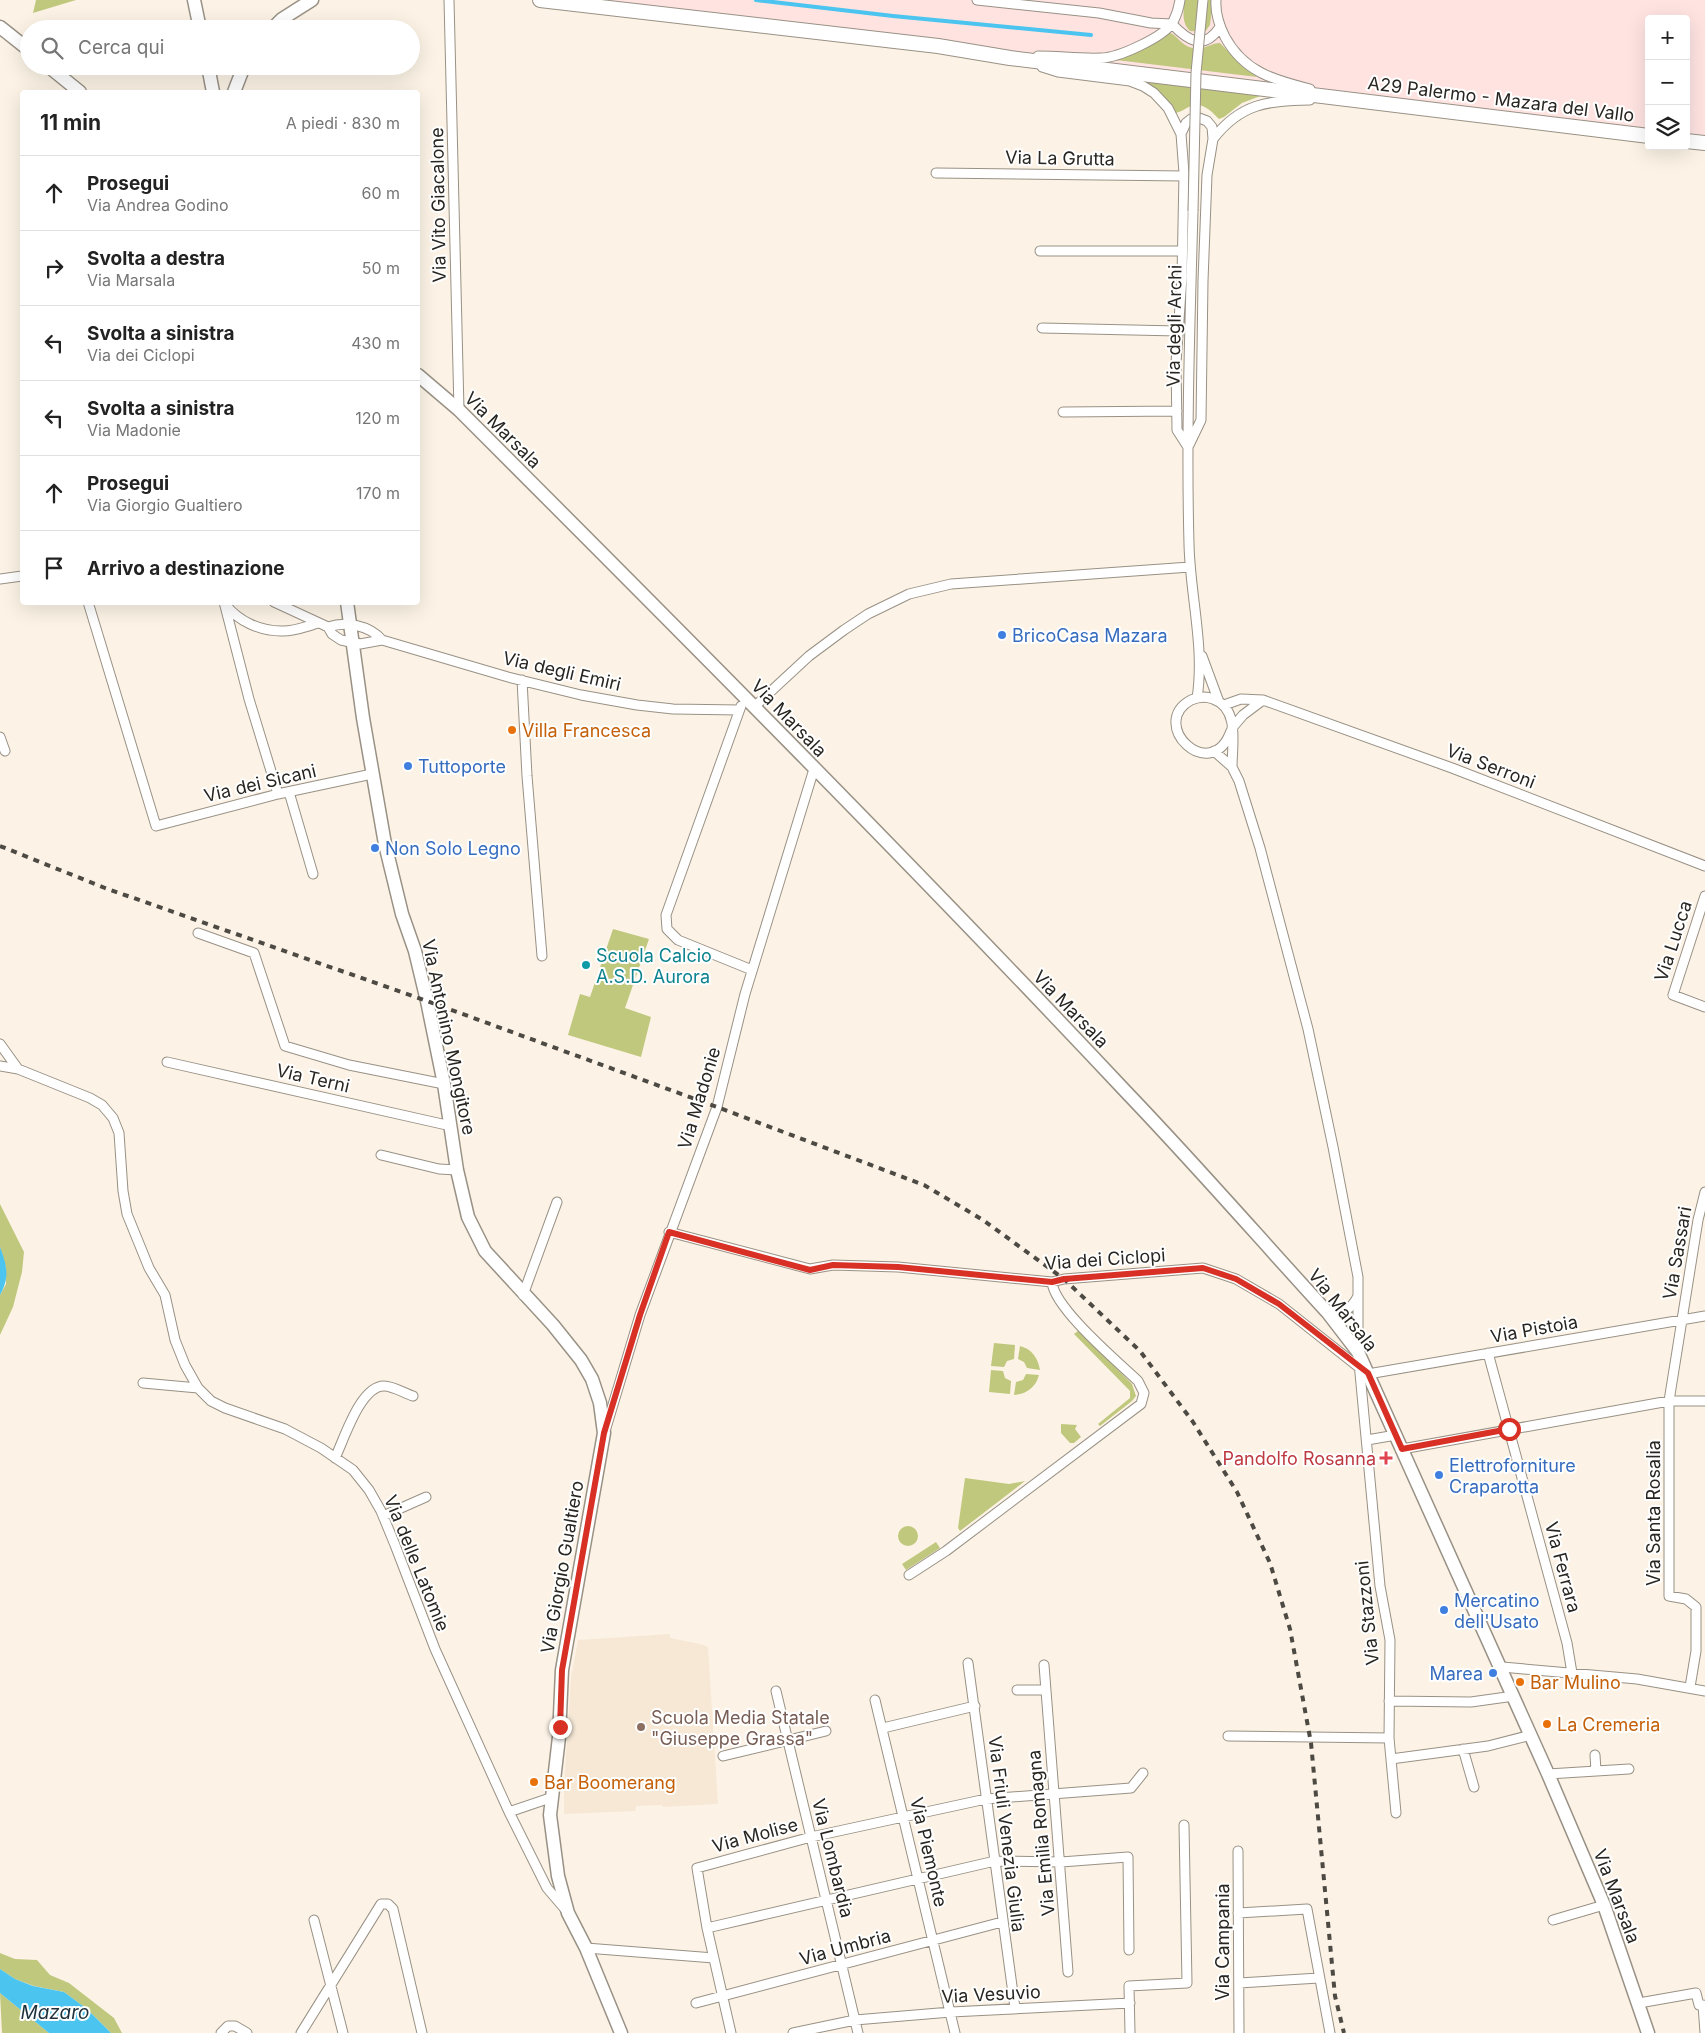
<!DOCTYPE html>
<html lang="it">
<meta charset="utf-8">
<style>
:root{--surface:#fff;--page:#f2f2f2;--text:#222;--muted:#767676;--line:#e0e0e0}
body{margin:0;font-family:Inter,sans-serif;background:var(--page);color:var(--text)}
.controls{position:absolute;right:15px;top:15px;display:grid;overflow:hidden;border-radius:5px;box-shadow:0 5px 20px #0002}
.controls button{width:45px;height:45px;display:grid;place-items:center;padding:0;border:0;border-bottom:1px solid var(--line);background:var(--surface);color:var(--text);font:25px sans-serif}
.stop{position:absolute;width:15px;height:15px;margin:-11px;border:4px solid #d93025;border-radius:50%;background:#fff}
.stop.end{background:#d93025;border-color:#fff;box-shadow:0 1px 5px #0008}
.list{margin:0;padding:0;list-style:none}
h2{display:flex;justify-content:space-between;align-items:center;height:65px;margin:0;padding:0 20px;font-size:21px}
h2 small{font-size:16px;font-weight:400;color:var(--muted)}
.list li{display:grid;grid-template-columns:32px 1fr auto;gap:15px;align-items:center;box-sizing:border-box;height:75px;padding:0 20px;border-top:1px solid var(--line)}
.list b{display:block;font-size:19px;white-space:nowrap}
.list p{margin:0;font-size:16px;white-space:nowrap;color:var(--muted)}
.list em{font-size:16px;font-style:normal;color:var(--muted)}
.icon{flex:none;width:28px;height:28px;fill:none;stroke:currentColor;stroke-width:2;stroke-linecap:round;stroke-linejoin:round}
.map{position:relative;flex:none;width:1705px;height:2033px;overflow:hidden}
.search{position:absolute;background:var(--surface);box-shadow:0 5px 20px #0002;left:20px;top:20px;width:400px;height:55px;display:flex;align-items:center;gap:12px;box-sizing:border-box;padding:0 18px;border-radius:28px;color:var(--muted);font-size:19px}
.panel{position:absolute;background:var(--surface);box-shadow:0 5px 20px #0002;left:20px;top:90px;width:400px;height:515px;border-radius:5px}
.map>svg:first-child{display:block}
</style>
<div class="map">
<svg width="1705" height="2033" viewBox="0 0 1705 2033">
<rect width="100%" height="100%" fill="#fcf3e6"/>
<path fill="#fee3e1" d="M 540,0 L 1705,0 L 1705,143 L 1686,141 L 1686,19 L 1649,19 L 1649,136 Z"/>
<path fill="#f6e8d5" d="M 670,1634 L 670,1638 L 700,1644 L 708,1647 L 718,1804 L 663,1807 L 662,1805 L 636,1806 L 635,1811 L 564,1814 L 564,1787 L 571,1678 L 578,1640 Z"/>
<path fill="#c0c87e" d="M 36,0 L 76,0 L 33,13 Z
M 1184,0 L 1213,0 L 1210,25 L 1205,32 L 1190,31 C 1181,23 1184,11 1184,0 Z
M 1167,32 C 1177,33 1180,46 1193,48 C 1204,50 1211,43 1220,43 L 1238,62 L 1257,77 L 1116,60 Z
M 1143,79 L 1263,95 L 1242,103 L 1224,117 L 1219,119 C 1210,110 1201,100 1187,108 C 1183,110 1180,112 1176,113 L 1161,94 L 1142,82 Z
M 613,929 L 649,939 L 625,1008 L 651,1017 L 641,1057 L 568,1035 L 580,994 L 590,997 Z
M 0,1204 L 24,1252 L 22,1272 L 13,1307 L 0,1335 L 0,1295 L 6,1284 L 6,1268 L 0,1247 Z
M 1079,1330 L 1132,1384 L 1136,1396 L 1132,1401 L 1100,1426 L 1098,1424 L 1130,1398 L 1130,1391 L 1074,1334 Z
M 994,1343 L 1015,1345 L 1014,1359 L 1007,1361 L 1004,1367 L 991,1366 Z
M 1020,1346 C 1032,1349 1038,1358 1040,1370 L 1027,1368 L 1024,1362 L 1018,1359 Z
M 991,1370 L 1003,1371 L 1005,1378 L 1011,1381 L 1010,1394 L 989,1392 Z
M 1026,1374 L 1039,1375 C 1036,1387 1027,1394 1014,1395 L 1016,1382 L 1023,1380 Z
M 1061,1424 L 1077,1425 L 1075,1429 L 1081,1437 L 1074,1443 L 1070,1443 L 1061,1433 Z
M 965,1478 L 1009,1484 L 1025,1481 L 960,1531 L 958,1528 Z
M898 1536a10 10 0 1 1 20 0a10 10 0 1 1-20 0Z
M 936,1542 L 940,1548 L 906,1570 L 902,1564 Z
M 0,1953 L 15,1959 L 37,1960 L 50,1975 L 69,1983 L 114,2018 L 122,2033 L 111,2033 L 87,2009 L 64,1992 L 34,1986 L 15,1979 L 0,1969 Z
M 0,1993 L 49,2033 L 2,2033 Z"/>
<path fill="#4bc4f0" d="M 0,1247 C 7,1266 10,1277 0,1295 Z
M 0,1969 L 15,1979 L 33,1986 L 64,1992 L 87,2009 L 111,2033 L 49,2033 L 0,1993 Z"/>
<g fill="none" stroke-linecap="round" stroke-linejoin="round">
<path stroke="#4bc4f0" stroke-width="4" d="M 756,0 L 893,16 L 1091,35"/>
<g stroke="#999185" stroke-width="11">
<path id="street" d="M 449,0 L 459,410
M 977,0 L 1099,13 L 1151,23 L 1172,24 C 1188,41 1204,51 1220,27
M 1216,0 C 1215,13 1219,25 1225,37 C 1244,72 1274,80 1310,89
M 1038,56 C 1059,56 1080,59 1101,58 C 1118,58 1164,37 1173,22 C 1176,16 1179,7 1180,0
M 1042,67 L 1058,72 L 1130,81 L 1143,86 L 1154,93 L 1168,108 L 1181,134 L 1184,173 L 1182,277 L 1176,363 L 1177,430 L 1188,447
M 1181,134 L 1186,123 L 1191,119 L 1199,118 L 1207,121 L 1212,127 L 1213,139 L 1207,175 L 1203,281 L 1201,420 L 1189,445
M 1213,139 C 1241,103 1267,101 1310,100
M 936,173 L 1184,176
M 1193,211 C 1190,322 1186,433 1189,544 C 1190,595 1205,647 1197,698
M 1040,251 L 1182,251
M 1042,328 L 1178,331
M 1063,412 L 1177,411
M 0,579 L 22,576
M 88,602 L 156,826 L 278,794 L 372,774
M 224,602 L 249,699 L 278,794
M 274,602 L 328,627 L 332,634 L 341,640 L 360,644 L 382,640 L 508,677 L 581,695 L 637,705 L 673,709 L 739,710
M 226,605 C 238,621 260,631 281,631 C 293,632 307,626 319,623
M 328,627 C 346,621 369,625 382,640
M 1202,656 L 1219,702
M 522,680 L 527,776 L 542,956
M 1224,705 L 1241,699 L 1263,700 L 1452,768 L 1705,866
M 741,706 L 666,915 L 667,929 L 678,940 L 752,970
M 754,707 L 809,656 L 844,630 L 868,614 L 909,594 L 951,584 L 1190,567
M 1232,728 L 1243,715 L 1263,700
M 1231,731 C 1211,786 1147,724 1191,700 C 1198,697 1206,696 1213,699 C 1240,708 1232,745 1232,767
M 0,737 L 5,751
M 1214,751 L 1232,767 L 1239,781 L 1260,848 L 1308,1029 L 1333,1147 L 1358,1277 L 1358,1352 L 1380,1586 L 1390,1640 L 1389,1738 L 1396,1813
M 289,792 L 313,874
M 1705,896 L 1673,995 L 1705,1007
M 198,933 L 254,953 L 285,1046 L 349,1065 L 444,1084
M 0,1044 L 18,1069 L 90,1098 L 102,1105 L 113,1118 L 119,1133 L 123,1191 L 127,1214 L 149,1268 L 165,1295 L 175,1340 L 185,1365 L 198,1388 L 211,1401 L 225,1408 L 285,1429 L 321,1448 L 353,1470 L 369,1490 L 381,1511 L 395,1545 L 435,1649 L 509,1812
M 167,1062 L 451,1126
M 0,1066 L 18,1069
M 381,1155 L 439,1169 L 457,1170
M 669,1232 L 810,1269 L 833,1265 L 898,1267 L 1052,1282 L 1064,1279 L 1203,1268 L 1236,1279 L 1279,1304 L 1361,1369
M 523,1295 L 557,1202
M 1328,1313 C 1344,1313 1351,1310 1358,1296
M 1488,1353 L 1567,1643 L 1572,1673
M 1368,1374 L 1705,1316
M 143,1383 L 198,1388
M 606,1428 L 640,1315 L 717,1107 L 745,994 L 814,769
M 1367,1440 L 1396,1435
M 1402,1449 L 1669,1401 L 1705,1401
M 335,1458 C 344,1440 360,1386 384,1386 C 393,1386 404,1393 413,1396
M 383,1516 L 426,1497
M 909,1575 L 946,1551 L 1141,1404 L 1144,1393 L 1138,1381 C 1117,1361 1054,1308 1052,1282
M 968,1663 L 1015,2008
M 1044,1665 L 1068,1972
M 1502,1667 L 1637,1679 L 1705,1691
M 1690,1687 L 1696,1651 L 1696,1607 L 1686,1599 L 1669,1596 L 1669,1401 L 1698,1220 L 1705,1192
M 1017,1690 L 1046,1690
M 776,1691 L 858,2033
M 875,1700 L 955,2033
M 1389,1701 L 1471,1702 L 1514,1696
M 883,1728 L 975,1706
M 1228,1736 L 1389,1738
M 1463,1749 L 1474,1787
M 1595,1755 L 1596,1771
M 723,1756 L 826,1731
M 1391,1759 L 1488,1746 L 1531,1735
M 1548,1774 L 1629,1769
M 553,1797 L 509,1812 L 547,1888 L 565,1909
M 1238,1851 L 1239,2033
M 1238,1913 L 1307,1909 L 1330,2033
M 314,1920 L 343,2033
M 1553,1920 L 1604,1905
M 707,1928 L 995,1861 L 1061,1862 L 1128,1857 L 1129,1950
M 586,1948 L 714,1958
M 1239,1983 L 1319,1978
M 696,2003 L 1002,1922
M 1639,2003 L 1696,1993 L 1699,2005 L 1703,2005 L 1705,2033
M 221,2033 L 228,2026 L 235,2026 L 247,2033
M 301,2033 L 381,1904 L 388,1904 L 393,1909 L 422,2033
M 731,2033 L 707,1928 L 697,1868 L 811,1837 L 986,1799 L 1131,1788 L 1143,1773
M 793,2033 L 855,2020 L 951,2012 L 1130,2003
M 1130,2033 L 1129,1986 L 1187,1983 L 1184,1825"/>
</g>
<g stroke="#999185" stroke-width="15">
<path id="secondary" d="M 194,0 L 200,29
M 0,27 L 29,50
M 272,29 L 282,19 L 312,0
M 48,66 L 80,92
M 208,66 L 213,92
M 234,92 L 244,66
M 418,375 L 459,410 C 685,636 910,862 1129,1095 C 1197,1166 1262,1241 1328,1313 L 1358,1352 L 1548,1774 L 1604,1905 L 1648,2033
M 347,602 L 363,718 L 385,844 L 402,914 L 415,951 L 427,1001 L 444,1084 L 457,1170 L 468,1217 L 485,1251 L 553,1325 L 581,1360 L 592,1379 L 600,1403 L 604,1433 L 562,1670 L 559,1737 L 550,1815 L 558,1876 L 568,1913 L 586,1948 L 621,2033"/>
</g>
<g stroke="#999185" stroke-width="16">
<path id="primary" d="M 540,0 L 938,46 L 1010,58 L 1649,136
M 1686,141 L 1705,143"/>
</g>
<use href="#street" stroke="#fff" stroke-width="9"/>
<use href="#secondary" stroke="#fff" stroke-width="12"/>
<use href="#primary" stroke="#fff" stroke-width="14"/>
<path stroke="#4d4943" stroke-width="4" stroke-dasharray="6 6" stroke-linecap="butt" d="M 0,846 L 105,888 L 427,1001 L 717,1107 L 924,1185 L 983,1220 L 1064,1279 L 1140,1351 L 1193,1422 L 1237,1492 L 1270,1563 L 1290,1629 L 1311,1743 L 1335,1996 L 1344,2033"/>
<g stroke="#999185" stroke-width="11" stroke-linecap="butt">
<path id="street-bridge" d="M 1193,211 L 1196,73 L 1203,0"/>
</g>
<use href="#street-bridge" stroke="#fff" stroke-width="9"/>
</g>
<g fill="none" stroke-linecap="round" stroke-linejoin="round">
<path stroke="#d93025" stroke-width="6" d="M 560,1727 L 562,1670 L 604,1433 L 640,1315 L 669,1232 L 810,1270 L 833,1265 L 898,1267 L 1052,1282 L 1064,1279 L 1203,1268 L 1236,1279 L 1279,1304 L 1368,1373 L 1402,1449 L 1509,1429"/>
</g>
<g fill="#3f7fe0" stroke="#fff" stroke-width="2">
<circle cx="1002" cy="635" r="5"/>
<circle cx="408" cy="766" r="5"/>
<circle cx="375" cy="848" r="5"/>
<circle cx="1439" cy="1475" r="5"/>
<circle cx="1444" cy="1610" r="5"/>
<circle cx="1493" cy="1673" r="5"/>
</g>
<g fill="#e8710a" stroke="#fff" stroke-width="2">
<circle cx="512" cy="730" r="5"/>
<circle cx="1520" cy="1682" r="5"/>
<circle cx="1547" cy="1724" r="5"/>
<circle cx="534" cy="1782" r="5"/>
</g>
<circle fill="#0f9aa8" stroke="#fff" stroke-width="2" cx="586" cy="965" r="5"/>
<path fill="#e0444e" stroke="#fff" stroke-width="2" d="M1383.5 1450.5h5v5h5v5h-5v5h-5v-5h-5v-5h5z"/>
<circle fill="#8d6e63" stroke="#fff" stroke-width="2" cx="641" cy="1727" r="5"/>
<g text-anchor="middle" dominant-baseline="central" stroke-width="4" stroke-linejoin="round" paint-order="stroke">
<g font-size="18" fill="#292621" stroke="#fff">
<text transform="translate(1501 99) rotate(7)">A29 Palermo - Mazara del Vallo</text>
<text transform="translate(1060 158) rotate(1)">Via La Grutta</text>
<text transform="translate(438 205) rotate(-91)">Via Vito Giacalone</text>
<text transform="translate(1174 326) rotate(-89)">Via degli Archi</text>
<text transform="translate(503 430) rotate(45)">Via Marsala</text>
<text transform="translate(562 671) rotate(13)">Via degli Emiri</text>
<text transform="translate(789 718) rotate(46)">Via Marsala</text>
<text transform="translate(1491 766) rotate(21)">Via Serroni</text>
<text transform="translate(260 783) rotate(-13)">Via dei Sicani</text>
<text transform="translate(1673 941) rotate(-72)">Via Lucca</text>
<text transform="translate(1071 1009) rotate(46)">Via Marsala</text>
<text transform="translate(449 1037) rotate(78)">Via Antonino Mongitore</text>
<text transform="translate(313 1078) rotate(13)">Via Terni</text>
<text transform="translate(699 1098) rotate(-73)">Via Madonie</text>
<text transform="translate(1677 1253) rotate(-80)">Via Sassari</text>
<text transform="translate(1105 1259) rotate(-4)">Via dei Ciclopi</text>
<text transform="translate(1343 1310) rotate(52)">Via Marsala</text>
<text transform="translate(1534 1329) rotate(-10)">Via Pistoia</text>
<text transform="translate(1653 1513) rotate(-90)">Via Santa Rosalia</text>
<text transform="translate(417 1563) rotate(68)">Via delle Latomie</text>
<text transform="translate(562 1567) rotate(-80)">Via Giorgio Gualtiero</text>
<text transform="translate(1563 1567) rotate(75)">Via Ferrara</text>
<text transform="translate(1367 1613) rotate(-96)">Via Stazzoni</text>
<text transform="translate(1041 1833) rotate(-95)">Via Emilia Romagna</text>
<text transform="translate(1007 1834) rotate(83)">Via Friuli Venezia Giulia</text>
<text transform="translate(755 1835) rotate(-15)">Via Molise</text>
<text transform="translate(929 1852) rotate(77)">Via Piemonte</text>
<text transform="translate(833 1858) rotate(76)">Via Lombardia</text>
<text transform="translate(1617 1896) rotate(69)">Via Marsala</text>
<text transform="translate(1222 1942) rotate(-90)">Via Campania</text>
<text transform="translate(845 1947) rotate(-15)">Via Umbria</text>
<text transform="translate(991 1994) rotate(-3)">Via Vesuvio</text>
</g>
<g font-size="18" fill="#366cbe" stroke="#fff" text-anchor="start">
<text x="1012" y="635">BricoCasa Mazara</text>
<text x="418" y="766">Tuttoporte</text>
<text x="385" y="848">Non Solo Legno</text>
<text x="1449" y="1465">Elettroforniture<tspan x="1449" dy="21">Craparotta</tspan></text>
<text x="1454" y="1600">Mercatino<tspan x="1454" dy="21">dell'Usato</tspan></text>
<text x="1483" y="1673" text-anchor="end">Marea</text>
</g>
<g font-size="18" fill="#c56008" stroke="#fff" text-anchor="start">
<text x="522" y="730">Villa Francesca</text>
<text x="1530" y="1682">Bar Mulino</text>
<text x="1557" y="1724">La Cremeria</text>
<text x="544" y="1782">Bar Boomerang</text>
</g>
<g font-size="18" fill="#0d838f" stroke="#fff" text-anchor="start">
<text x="596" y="955">Scuola Calcio<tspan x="596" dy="21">A.S.D. Aurora</tspan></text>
</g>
<g font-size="18" fill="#be3a42" stroke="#fff" text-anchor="end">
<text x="1376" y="1458">Pandolfo Rosanna</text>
</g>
<g font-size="18" fill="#785e54" stroke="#fff" text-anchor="start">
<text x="651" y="1717">Scuola Media Statale<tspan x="651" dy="21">"Giuseppe Grassa"</tspan></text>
</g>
<g font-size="19" font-style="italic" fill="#1e323b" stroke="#fff">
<text x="55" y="2012">Mazaro</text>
</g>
</g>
</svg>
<div class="controls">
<button>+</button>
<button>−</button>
<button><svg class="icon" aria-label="layers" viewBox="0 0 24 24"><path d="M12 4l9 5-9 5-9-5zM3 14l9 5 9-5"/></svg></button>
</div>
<div class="stop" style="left:1509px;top:1429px"></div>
<div class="stop end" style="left:560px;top:1727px"></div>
<div class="search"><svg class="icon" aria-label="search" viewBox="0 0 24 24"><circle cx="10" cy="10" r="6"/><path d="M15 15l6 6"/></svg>Cerca qui</div>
<section class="panel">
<h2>11 min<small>A piedi · 830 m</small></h2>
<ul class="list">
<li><svg class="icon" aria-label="ahead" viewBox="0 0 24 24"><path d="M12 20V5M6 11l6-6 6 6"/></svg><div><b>Prosegui</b><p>Via Andrea Godino</p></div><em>60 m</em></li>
<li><svg class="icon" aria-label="right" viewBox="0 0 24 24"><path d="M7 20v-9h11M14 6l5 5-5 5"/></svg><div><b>Svolta a destra</b><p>Via Marsala</p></div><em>50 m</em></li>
<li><svg class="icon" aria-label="left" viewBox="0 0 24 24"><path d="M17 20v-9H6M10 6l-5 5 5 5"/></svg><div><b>Svolta a sinistra</b><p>Via dei Ciclopi</p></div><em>430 m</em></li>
<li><svg class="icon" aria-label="left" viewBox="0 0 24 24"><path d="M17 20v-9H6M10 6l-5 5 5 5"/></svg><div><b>Svolta a sinistra</b><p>Via Madonie</p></div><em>120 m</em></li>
<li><svg class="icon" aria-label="ahead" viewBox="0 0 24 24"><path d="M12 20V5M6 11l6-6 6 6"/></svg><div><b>Prosegui</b><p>Via Giorgio Gualtiero</p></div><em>170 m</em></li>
<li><svg class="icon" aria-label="arrive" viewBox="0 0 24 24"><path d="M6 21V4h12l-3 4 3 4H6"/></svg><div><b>Arrivo a destinazione</b></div></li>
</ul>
</section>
</div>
